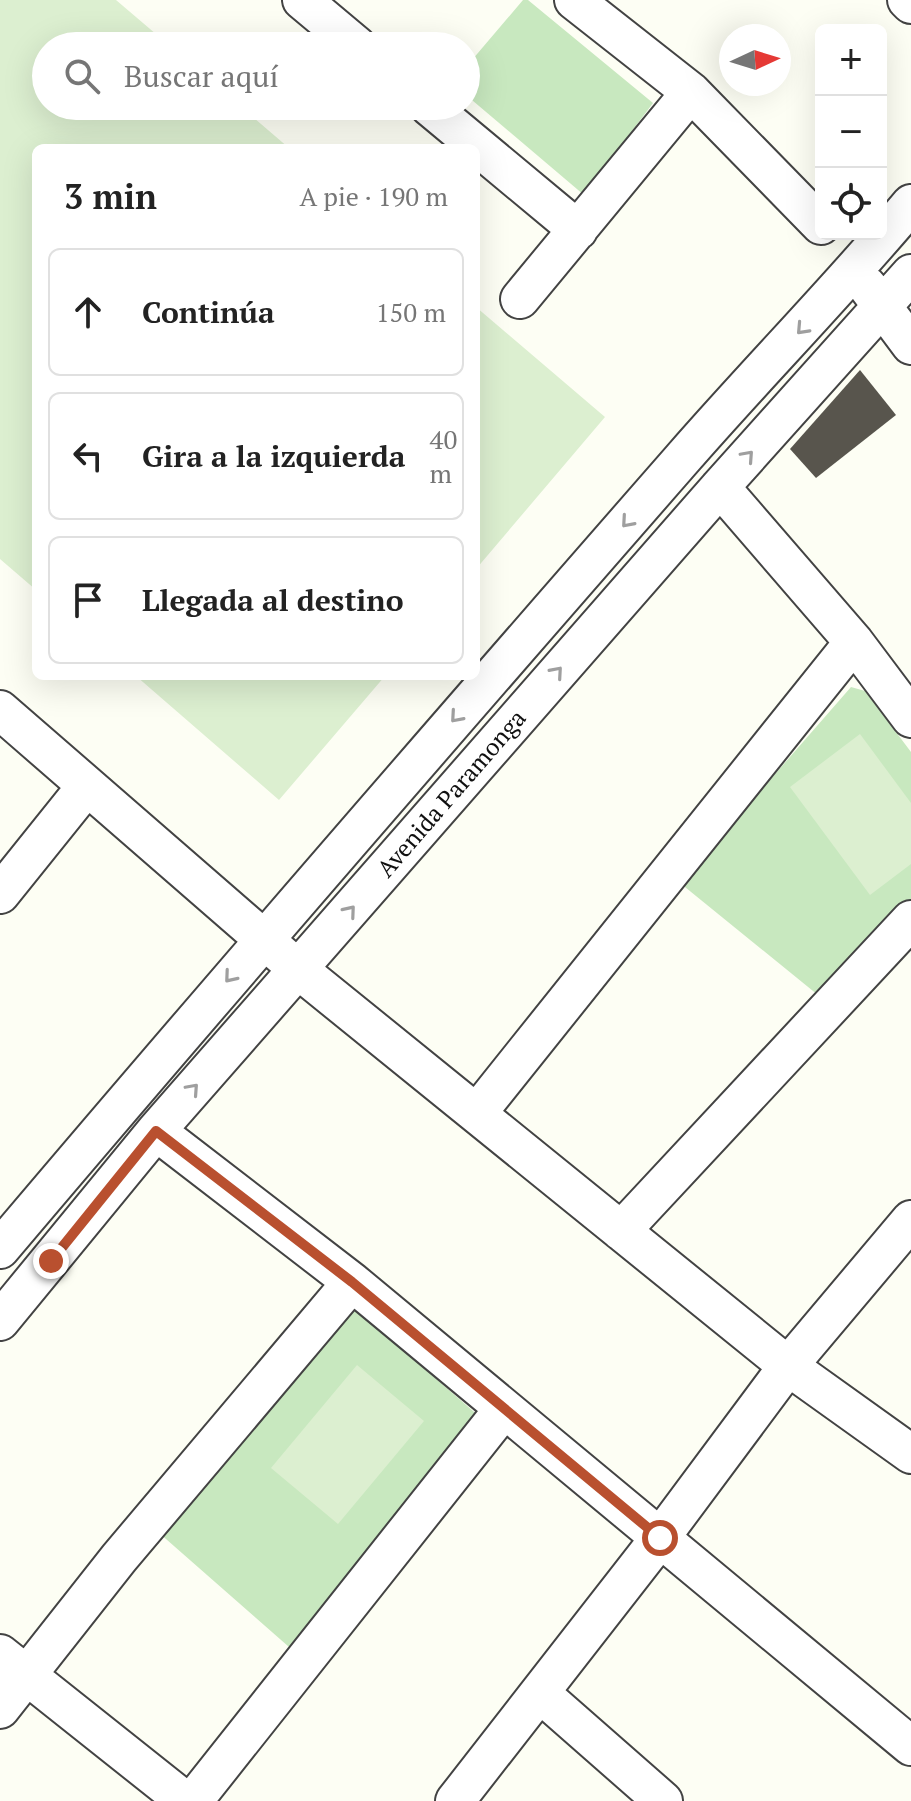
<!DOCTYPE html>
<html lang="es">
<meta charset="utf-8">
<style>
:root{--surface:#fff;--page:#f6f6f6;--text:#222;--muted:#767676;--line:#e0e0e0}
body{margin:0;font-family:"PT Serif",serif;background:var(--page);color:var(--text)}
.controls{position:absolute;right:24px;top:24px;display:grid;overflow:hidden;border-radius:12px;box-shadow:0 8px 32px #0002}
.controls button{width:72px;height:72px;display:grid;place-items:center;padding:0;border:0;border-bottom:2px solid var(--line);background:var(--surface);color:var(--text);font:40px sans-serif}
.compass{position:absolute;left:719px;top:24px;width:72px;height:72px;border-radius:50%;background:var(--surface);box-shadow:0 8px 32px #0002;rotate:86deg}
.stop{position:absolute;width:24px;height:24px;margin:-18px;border:6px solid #b9502f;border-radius:50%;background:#fff}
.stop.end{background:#b9502f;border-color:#fff;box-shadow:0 2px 8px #0008}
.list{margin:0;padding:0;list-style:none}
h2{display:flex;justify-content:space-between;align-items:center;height:104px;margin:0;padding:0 32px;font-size:34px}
h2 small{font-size:26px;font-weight:400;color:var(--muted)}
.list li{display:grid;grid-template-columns:52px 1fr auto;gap:24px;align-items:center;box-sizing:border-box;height:128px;margin:0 16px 16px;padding:0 16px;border:2px solid var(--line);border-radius:12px}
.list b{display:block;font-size:30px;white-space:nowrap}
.list em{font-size:26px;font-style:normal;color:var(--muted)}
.icon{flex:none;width:44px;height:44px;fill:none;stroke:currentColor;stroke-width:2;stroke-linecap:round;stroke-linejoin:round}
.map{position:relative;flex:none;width:911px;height:1801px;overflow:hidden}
.search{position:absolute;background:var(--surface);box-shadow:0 8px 32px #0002;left:32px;top:32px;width:448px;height:88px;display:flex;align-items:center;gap:20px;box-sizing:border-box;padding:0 28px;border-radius:44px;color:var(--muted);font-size:30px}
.panel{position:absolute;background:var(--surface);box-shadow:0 8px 32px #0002;left:32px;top:144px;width:448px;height:536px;border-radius:12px}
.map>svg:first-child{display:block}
</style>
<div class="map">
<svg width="911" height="1801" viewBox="0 0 911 1801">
<rect width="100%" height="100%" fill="#fdfef4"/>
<path fill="#c8e8bf" d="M 523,0 L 528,0 L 653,103 L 584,195 L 466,95 L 466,67 Z
M 851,687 L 865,691 L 911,752 L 911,909 L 829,1004 L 680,883 Z
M 348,1302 L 481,1418 L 297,1654 L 158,1532 Z"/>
<path fill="#dcefd0" d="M 0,0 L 116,0 L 170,46 L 46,46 L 46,106 L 240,106 L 289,148 L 36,148 L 36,590 L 0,559 Z
M 476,307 L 605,417 L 476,569 Z
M 136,676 L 385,676 L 279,800 Z
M 860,734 L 911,803 L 911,864 L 870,895 L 790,787 Z
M 357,1365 L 424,1421 L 338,1524 L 271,1468 Z"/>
<path fill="#58554d" d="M 860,370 L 896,415 L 816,478 L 790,449 Z"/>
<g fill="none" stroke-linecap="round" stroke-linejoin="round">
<g stroke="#434343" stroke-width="42">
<path id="minor" d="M 302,0 L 357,46
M 574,0 L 691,92 L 821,225
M 907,0 L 911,4
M 429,106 L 578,230
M 867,286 L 911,345
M 520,299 L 691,92
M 720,487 L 854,642 L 911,718
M 0,710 L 299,970 L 788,1366 L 911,1454
M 0,894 L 86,787
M 477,1113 L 854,642
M 156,1131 L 352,1282 L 911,1746
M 621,1231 L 911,920
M 0,1249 C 225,983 454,720 683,458 C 758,372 838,291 911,204
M 0,1321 L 156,1131 L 720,487 L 911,274
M 0,1654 L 185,1801
M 540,1693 L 663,1801
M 0,1709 L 119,1558 L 352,1282
M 193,1801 L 503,1410
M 455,1801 L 660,1538 L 788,1366 L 911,1220"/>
</g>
<use href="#minor" stroke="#fff" stroke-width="38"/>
</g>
<defs><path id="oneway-chevron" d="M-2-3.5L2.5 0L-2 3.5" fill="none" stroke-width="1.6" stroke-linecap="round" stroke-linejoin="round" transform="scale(2)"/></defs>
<g stroke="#9f9f9f">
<use href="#oneway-chevron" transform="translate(802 329) rotate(133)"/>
<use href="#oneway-chevron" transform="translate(748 456) rotate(-48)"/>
<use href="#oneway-chevron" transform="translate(627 522) rotate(131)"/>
<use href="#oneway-chevron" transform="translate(557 672) rotate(-49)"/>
<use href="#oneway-chevron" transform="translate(456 717) rotate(131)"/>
<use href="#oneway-chevron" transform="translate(350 911) rotate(-50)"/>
<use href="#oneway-chevron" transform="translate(230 977) rotate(130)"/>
<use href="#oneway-chevron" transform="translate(193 1089) rotate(-48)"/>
</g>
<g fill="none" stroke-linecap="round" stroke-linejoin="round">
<path stroke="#b9502f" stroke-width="10" d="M 51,1261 L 156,1131 L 352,1282 L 660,1538"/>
</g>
<g text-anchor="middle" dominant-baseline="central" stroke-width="8" stroke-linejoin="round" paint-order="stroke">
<g font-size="24" fill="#101010" stroke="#fff">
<text transform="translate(451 793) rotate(-49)">Avenida Paramonga</text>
</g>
</g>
</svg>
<div class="controls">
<button>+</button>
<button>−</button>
<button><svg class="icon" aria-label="locate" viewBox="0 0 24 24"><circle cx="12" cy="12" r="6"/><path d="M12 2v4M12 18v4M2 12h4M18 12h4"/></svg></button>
</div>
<svg class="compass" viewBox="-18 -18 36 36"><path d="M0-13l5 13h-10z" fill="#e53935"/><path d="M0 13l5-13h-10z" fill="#767676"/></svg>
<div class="stop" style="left:660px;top:1538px"></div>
<div class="stop end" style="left:51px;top:1261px"></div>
<div class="search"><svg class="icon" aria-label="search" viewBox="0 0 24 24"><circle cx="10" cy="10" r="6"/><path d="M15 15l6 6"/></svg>Buscar aquí</div>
<section class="panel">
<h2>3 min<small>A pie · 190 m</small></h2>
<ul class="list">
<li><svg class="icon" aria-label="ahead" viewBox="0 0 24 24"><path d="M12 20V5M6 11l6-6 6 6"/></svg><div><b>Continúa</b></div><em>150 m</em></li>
<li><svg class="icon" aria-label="left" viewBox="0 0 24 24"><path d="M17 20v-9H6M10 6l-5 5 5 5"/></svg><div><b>Gira a la izquierda</b></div><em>40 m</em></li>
<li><svg class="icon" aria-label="arrive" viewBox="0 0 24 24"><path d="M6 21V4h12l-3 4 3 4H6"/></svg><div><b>Llegada al destino</b></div></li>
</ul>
</section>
</div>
